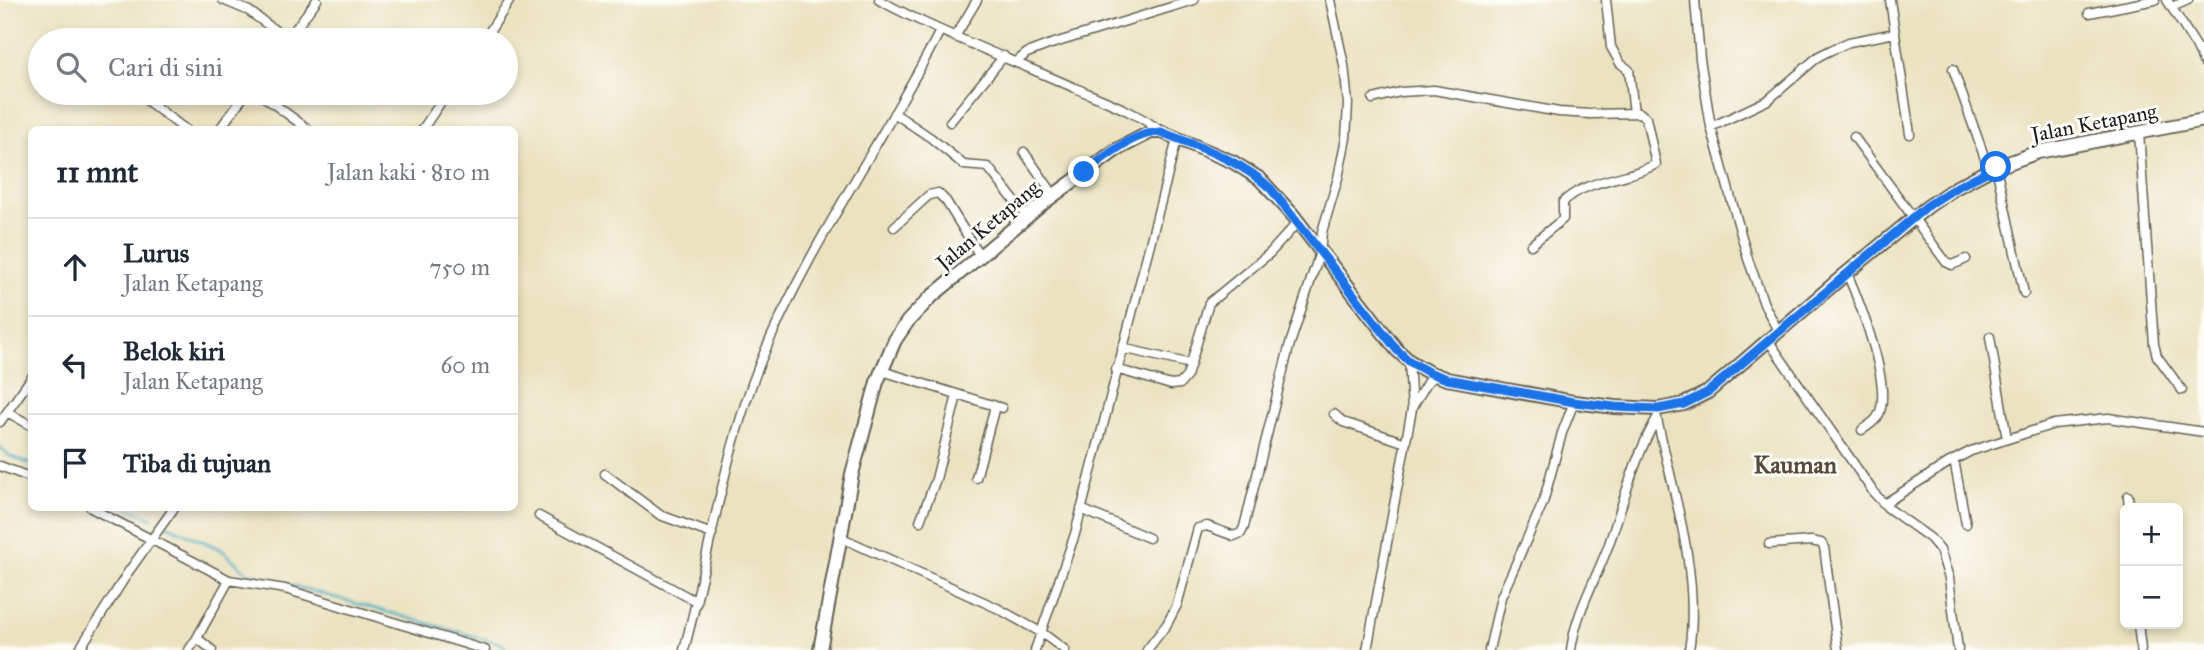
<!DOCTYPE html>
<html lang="id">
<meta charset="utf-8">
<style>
:root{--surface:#fff;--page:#f2f2f3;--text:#1f2937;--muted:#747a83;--line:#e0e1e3}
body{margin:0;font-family:"IM FELL Great Primer",serif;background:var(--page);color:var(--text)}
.controls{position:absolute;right:21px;bottom:21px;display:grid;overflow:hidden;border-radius:10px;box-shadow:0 4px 10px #0003}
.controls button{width:63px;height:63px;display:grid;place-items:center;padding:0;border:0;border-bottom:2px solid var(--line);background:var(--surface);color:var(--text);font:35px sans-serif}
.stop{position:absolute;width:21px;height:21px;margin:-16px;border:5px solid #1a73e8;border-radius:50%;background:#fff}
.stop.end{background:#1a73e8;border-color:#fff;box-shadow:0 2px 7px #0008}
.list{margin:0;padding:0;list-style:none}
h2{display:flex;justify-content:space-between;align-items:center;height:91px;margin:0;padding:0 28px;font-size:30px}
h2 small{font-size:23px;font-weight:400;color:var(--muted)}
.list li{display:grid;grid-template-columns:46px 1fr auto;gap:21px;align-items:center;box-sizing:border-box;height:98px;padding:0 28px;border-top:2px solid var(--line)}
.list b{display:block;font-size:26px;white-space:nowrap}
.list p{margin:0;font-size:23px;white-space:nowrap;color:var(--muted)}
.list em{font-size:23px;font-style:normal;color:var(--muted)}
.icon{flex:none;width:38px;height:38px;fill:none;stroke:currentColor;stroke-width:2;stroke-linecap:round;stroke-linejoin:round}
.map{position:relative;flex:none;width:2204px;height:650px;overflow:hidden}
.search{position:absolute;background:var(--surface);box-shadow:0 4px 10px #0003;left:28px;top:28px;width:490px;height:77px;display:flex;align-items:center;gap:18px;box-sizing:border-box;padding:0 24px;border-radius:38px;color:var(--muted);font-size:26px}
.panel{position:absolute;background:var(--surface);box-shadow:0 4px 10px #0003;left:28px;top:126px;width:490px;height:385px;border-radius:10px}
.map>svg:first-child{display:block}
</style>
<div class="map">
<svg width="2204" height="650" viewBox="0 0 2204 650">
<rect width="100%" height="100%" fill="#fdfcf7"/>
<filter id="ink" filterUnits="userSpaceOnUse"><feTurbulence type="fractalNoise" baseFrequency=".0143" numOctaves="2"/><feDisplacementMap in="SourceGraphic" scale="14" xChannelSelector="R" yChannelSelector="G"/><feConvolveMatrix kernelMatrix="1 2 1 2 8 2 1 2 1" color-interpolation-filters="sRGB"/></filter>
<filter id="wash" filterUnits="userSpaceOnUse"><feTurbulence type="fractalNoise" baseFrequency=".00686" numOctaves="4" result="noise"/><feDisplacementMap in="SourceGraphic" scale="28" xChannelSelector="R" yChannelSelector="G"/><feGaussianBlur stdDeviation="1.57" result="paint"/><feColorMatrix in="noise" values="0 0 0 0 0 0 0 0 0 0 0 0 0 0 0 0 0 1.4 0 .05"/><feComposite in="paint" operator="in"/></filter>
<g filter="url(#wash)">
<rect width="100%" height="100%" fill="#ebe2c0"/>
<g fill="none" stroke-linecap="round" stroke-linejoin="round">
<path stroke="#44abc4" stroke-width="2.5" d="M 0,447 L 10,456 L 32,465
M 128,508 L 152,518
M 167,525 L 222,550 L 247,573 L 502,644 L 506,650"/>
</g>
</g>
<g filter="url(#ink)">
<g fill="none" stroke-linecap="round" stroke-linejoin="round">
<g stroke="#646155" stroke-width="11">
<path id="street" d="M 223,0 L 249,11 L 288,40
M 879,0 C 942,34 1010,59 1075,88 C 1105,101 1136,112 1162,132
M 1606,0 L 1611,47 L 1620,63 L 1629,70 L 1634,113
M 1695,0 L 1700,59 L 1711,127 L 1748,259 L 1764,304 L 1778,331
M 1890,0 L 1910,134
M 2167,0 L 2196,46 L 2204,63
M 2172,7 L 2188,0
M 2089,13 L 2155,0
M 955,37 L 977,0
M 287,40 L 317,0
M 484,40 L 510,0
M 1016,62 L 1027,53 L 1048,45 L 1194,0
M 1953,69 L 1989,170
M 137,93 L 186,130
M 259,93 L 309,130
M 1373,99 L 1400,92 L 1434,90 L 1559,112 L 1590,114 L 1640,113 L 1646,118 L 1656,164 C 1628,180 1588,178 1563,202 L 1563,219 L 1531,245
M 894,113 L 931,138 L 964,165 L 988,167 L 1027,217
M 950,122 L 1004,56
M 1711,127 L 1768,100 L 1819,56 L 1831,50 L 1849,42 L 1895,33
M 219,130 L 246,93
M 422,130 L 447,93
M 2139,133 L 2154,344 L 2157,356 L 2182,390
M 1854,137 L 1946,262 L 1952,265 L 1966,259
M 1024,152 L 1054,195
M 1996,167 L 2024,293
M 894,227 L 929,195 L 938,193 L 946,201 L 980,256
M 1847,273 C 1859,301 1894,388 1878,416 C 1875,422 1867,426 1862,430
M 1990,337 L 2007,439
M 1768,340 L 1874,493 L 1888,508 L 1930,538 L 1940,550 L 1949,578 L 1958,650
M 1122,348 L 1191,364
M 1116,369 L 1171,385 L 1180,384 L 1187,376 L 1209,303 L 1270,253 L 1298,222
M 882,371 L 1002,408
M 1413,406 L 1428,381 L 1436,376
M 7,412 L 32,426
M 1334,414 L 1343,422 L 1406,443
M 1657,419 C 1673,492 1701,575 1689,650
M 0,422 L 32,377
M 1954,460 L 1966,524
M 0,466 L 32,478
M 605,474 L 660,515 L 712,534
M 976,478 L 995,406
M 2128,496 L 2129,508
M 1884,504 L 1948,463 L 1971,451 L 2054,424 L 2108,418 L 2204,432
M 91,508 L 229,580 L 285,589 L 485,650
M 1081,509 L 1149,538
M 539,516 L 697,602
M 920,521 L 936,479 L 957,395
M 840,537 L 997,608 L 1042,633 L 1065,650
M 1769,544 L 1811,541 L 1821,543 L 1824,547 L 1838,650
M 2138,624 L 2141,650
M 79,650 L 129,571 L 174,508
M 189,650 L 197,638
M 212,650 L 197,638 L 229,580
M 684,650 C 710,554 723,455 760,363 C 808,246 882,143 940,31
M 1035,650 L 1075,534 L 1177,139
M 1147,650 L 1167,624 L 1177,605 L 1198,528 L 1207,526 L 1234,536 L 1241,533 L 1244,527 L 1289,347 L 1320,252 L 1322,232 L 1338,178 L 1346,138 L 1348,104 L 1344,65 L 1330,0
M 1367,650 L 1412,409 L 1409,361
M 1489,650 L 1501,597 L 1543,503 L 1562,433 L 1574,402
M 1571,650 C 1576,611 1596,580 1609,544 C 1624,501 1634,458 1657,418"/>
</g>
<g stroke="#646155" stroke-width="16">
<path id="primary" d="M 820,650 L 852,474 L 877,382 L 895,340 L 908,321 L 931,297 L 1046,201 L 1116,150 L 1151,132 L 1162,132 L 1233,162 L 1260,179 L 1292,214 L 1397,350 L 1409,361 L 1428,372 L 1447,379 L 1574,402 L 1615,407 L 1658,409 L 1684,404 L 1708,392 L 1842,277 L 1927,207 L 1955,188 L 1989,170 L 2038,152 L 2204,120"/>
</g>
<use href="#street" stroke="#fff" stroke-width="8"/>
<use href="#primary" stroke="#fff" stroke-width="12"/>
</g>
</g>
<g fill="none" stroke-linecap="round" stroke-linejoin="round" filter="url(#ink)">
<path stroke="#1a73e8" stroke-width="9" d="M 1084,172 C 1106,157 1133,132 1161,132 C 1199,147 1241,160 1271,189 L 1397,350 L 1409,361 L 1428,372 L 1447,379 L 1574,402 L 1615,407 L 1658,409 L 1684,404 L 1708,392 L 1927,206 L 1955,188 L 1996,167"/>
</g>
<g text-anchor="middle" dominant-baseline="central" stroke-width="6" stroke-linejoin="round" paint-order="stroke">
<g font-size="21" fill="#1c1c1c" stroke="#fdfcf7">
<text transform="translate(2094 123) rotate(-11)">Jalan Ketapang</text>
<text transform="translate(988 225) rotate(-40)">Jalan Ketapang</text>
</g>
<g font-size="24" font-weight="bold" fill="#58493c" stroke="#fdfcf7">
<text x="1795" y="465">Kauman</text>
</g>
</g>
</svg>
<div class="controls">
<button>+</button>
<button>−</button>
</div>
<div class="stop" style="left:1996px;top:167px"></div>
<div class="stop end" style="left:1084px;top:172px"></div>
<div class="search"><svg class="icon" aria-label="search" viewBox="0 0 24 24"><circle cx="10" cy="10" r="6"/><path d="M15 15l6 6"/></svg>Cari di sini</div>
<section class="panel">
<h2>11 mnt<small>Jalan kaki · 810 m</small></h2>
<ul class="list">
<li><svg class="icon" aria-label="ahead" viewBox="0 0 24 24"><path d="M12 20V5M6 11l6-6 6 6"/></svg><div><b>Lurus</b><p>Jalan Ketapang</p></div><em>750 m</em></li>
<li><svg class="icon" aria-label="left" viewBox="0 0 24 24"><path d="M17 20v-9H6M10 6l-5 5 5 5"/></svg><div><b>Belok kiri</b><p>Jalan Ketapang</p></div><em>60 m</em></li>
<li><svg class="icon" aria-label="arrive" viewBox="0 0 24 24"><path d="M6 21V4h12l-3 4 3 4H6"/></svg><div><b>Tiba di tujuan</b></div></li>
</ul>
</section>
</div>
